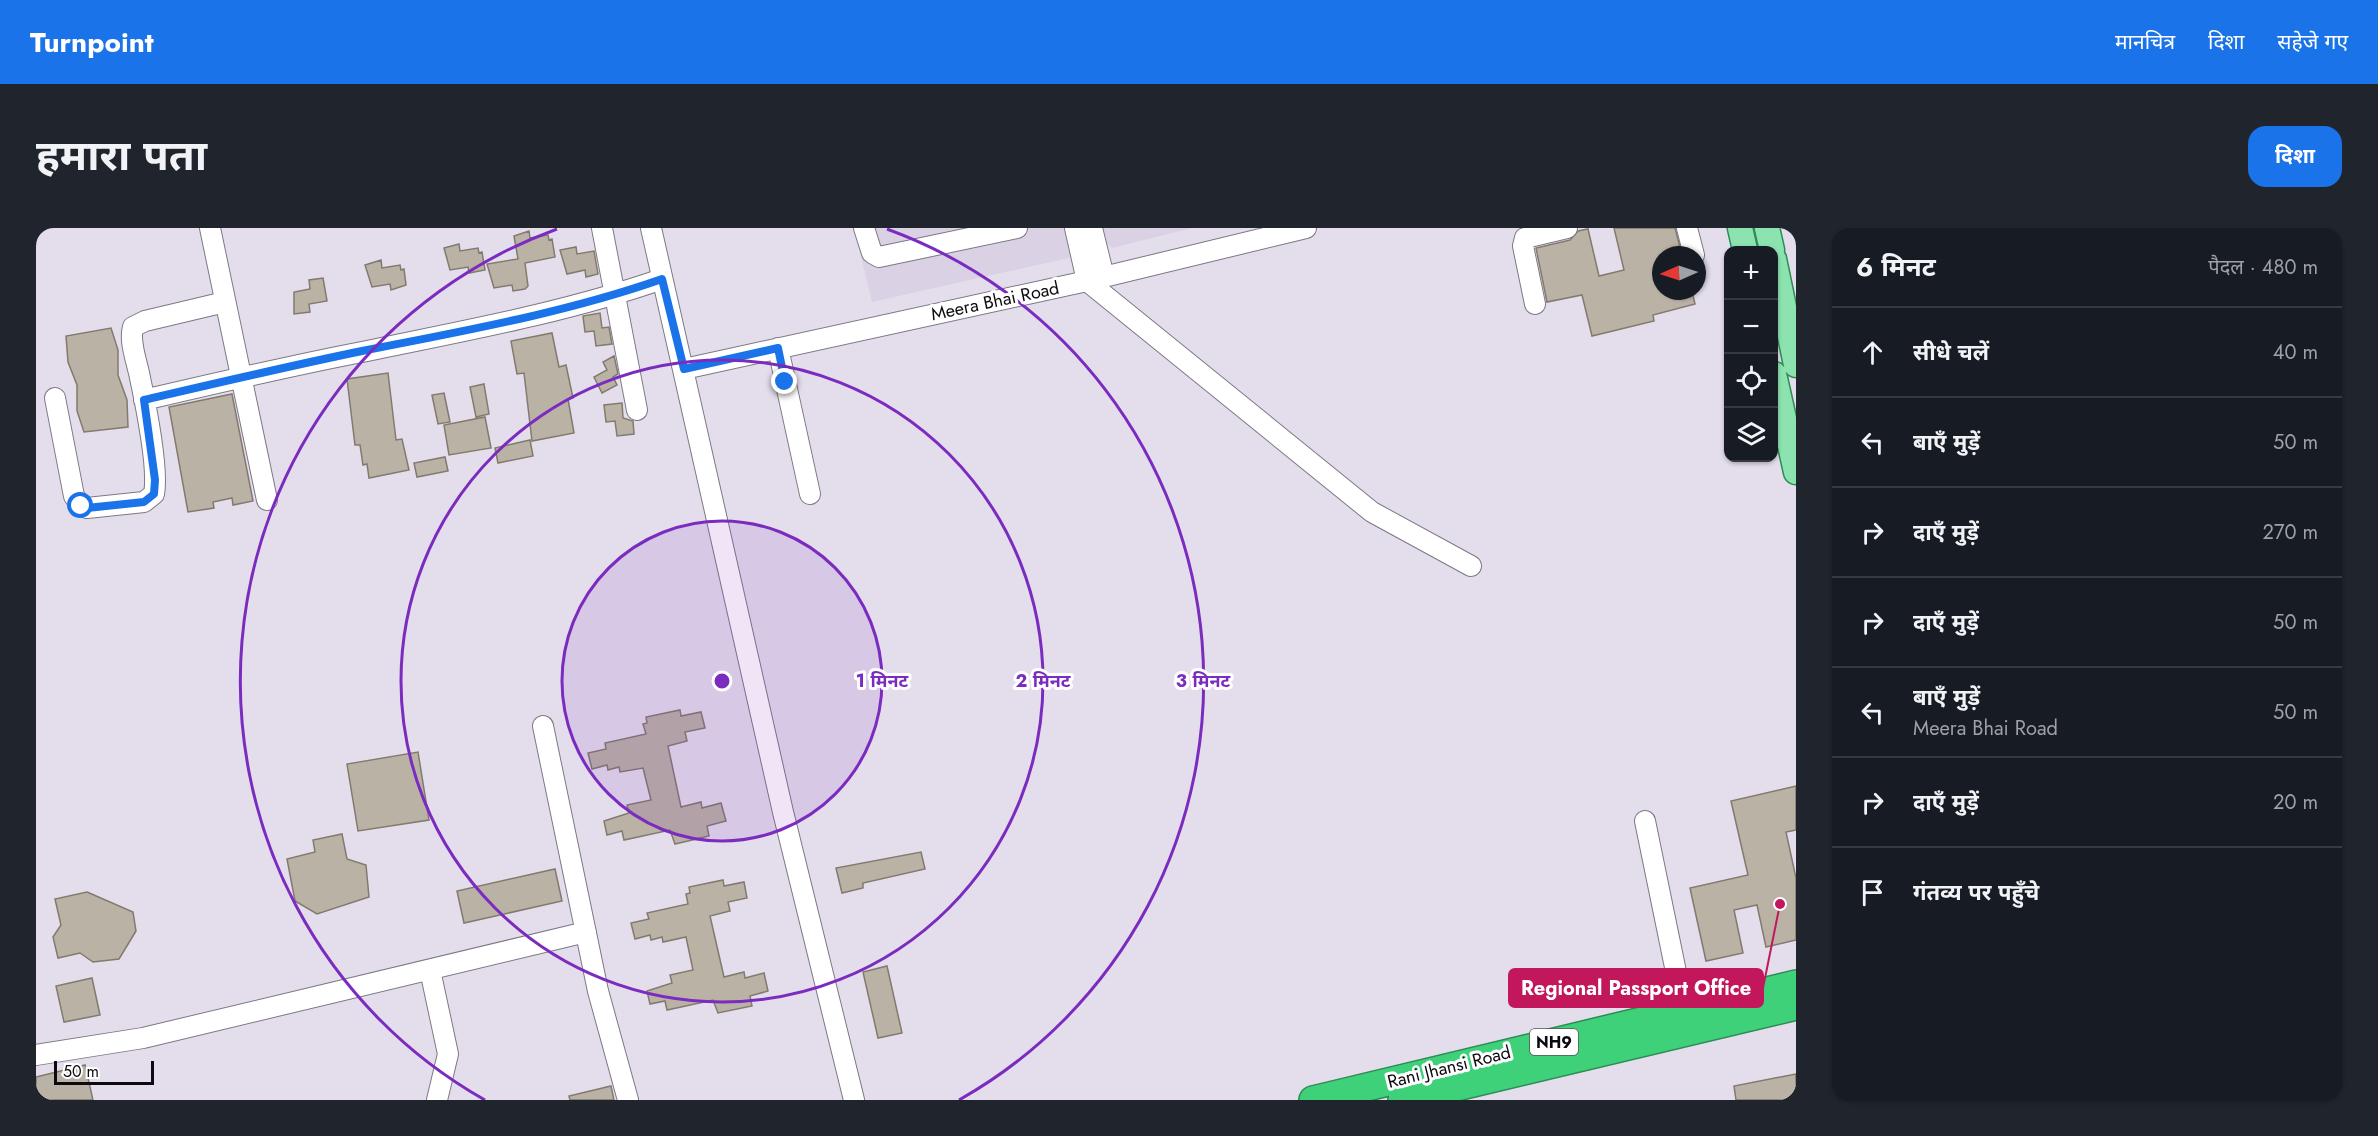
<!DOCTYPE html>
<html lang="hi">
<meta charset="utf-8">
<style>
:root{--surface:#171b24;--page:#20242c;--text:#f1f3f6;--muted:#9ea1a6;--line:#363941;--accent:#1a73e8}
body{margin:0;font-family:Jost,"Noto Sans Devanagari",sans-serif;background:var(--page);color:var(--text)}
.controls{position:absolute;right:18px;top:18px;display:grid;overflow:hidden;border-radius:12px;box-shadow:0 2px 4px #0004}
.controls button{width:54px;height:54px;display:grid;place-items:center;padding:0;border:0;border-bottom:2px solid var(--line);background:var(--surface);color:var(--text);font:30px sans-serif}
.compass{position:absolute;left:1616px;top:18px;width:54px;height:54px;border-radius:50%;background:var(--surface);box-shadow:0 2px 4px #0004;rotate:267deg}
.scale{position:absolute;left:18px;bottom:15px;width:100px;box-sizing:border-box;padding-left:6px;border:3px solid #0c0a0e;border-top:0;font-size:16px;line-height:21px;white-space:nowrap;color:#0c0a0e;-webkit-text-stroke:4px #fff;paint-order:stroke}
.stop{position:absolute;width:18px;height:18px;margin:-14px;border:4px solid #1a73e8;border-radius:50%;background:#fff}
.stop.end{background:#1a73e8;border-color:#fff;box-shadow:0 2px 6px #0008}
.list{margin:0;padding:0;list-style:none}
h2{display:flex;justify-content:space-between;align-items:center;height:78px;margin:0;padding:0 24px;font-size:26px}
h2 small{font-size:20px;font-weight:400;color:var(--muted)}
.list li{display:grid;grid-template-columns:39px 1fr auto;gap:18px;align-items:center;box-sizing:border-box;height:90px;padding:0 24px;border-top:2px solid var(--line)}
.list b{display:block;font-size:22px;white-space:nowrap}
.list p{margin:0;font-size:20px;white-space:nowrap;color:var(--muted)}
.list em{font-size:20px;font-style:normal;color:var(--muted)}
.icon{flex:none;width:33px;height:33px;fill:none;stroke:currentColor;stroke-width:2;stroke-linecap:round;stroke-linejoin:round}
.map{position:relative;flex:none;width:1760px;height:872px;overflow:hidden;border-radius:18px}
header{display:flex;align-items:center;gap:36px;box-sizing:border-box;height:84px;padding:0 30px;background:var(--accent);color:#fff}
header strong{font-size:28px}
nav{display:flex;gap:33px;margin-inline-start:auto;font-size:21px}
.intro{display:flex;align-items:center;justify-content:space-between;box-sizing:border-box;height:144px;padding:0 36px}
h1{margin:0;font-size:42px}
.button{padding:15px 27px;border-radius:18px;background:var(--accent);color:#fff;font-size:21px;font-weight:700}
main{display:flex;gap:36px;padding:0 36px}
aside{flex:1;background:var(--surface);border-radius:18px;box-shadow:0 2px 4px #0004}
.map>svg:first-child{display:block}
</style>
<header>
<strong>Turnpoint</strong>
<nav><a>मानचित्र</a><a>दिशा</a><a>सहेजे गए</a></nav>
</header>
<div class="intro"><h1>हमारा पता</h1><a class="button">दिशा</a></div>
<main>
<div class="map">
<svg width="1760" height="872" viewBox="0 0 1760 872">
<rect width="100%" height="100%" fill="#e4deec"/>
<path fill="#dad1e5" d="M 818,0 L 1156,0 L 1076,20 L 1069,14 L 1037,29 L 836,74 Z"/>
<path fill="#bbb2a6" stroke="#827a6f" stroke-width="1.5" d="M 1578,0 L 1639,0 L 1646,27 L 1625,27 L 1625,63 L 1656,63 L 1659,76 L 1617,87 L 1618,93 L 1556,108 L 1546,67 L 1511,74 L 1500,20 L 1534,12 L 1542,3 L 1552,1 L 1563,48 L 1588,42 Z
M 493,3 L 494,10 L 512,7 L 513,12 L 516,11 L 519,29 L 489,35 L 492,58 L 489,61 L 477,63 L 476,57 L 458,60 L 451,36 L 482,31 L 478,8 Z
M 423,16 L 424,23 L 442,20 L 443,25 L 446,24 L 449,42 L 433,45 L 432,39 L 414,42 L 408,20 Z
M 540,19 L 541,26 L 558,23 L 562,46 L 550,49 L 549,42 L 531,46 L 524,22 Z
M 345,32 L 346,40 L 364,37 L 365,42 L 368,41 L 370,57 L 355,62 L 354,56 L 336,59 L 329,37 Z
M 287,50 L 291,73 L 273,76 L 274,84 L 258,86 L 258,64 L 274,61 L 273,52 Z
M 564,85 L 566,100 L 573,99 L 576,116 L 560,118 L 558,103 L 549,104 L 547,88 Z
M 75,100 L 82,122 L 82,147 L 91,172 L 92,199 L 48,204 L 41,183 L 41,157 L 32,134 L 30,108 Z
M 516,105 L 523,139 L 530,137 L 537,170 L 532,171 L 538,205 L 496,213 L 488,145 L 481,146 L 475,113 Z
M 578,128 L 582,146 L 577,149 L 581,157 L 566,165 L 558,149 L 571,142 L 567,134 Z
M 352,145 L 360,212 L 366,211 L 373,242 L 333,250 L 331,236 L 327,237 L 324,217 L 319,217 L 311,151 Z
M 448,156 L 453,186 L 440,189 L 434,159 Z
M 408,165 L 414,194 L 402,196 L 396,167 Z
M 196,166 L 217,273 L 197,277 L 196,270 L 177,274 L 178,280 L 152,284 L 133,179 Z
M 586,175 L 587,190 L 597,193 L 598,206 L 581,208 L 579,193 L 570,194 L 568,177 Z
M 449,189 L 455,220 L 413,227 L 408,197 Z
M 494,212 L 497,228 L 462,235 L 459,220 Z
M 409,229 L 412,243 L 381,249 L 378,235 Z
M 644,482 L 645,488 L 665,484 L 669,500 L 649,504 L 651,513 L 632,518 L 645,579 L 665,574 L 666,580 L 685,575 L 690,593 L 671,598 L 673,608 L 639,616 L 634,602 L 588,612 L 586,603 L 571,607 L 568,593 L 593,585 L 591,577 L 615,572 L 607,540 L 584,544 L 583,539 L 572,542 L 571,537 L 556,541 L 552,525 L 570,521 L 569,515 L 610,506 L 607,496 L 611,495 L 610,489 Z
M 382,524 L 393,592 L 322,603 L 311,536 Z
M 1760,558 L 1760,602 L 1750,604 L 1760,650 L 1760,712 L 1730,719 L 1721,677 L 1698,682 L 1707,725 L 1670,733 L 1654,660 L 1712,647 L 1695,573 Z
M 306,606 L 311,631 L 330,637 L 333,669 L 281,686 L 259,673 L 251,631 L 279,624 L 277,612 Z
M 885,624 L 889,641 L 827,655 L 827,660 L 806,665 L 800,640 Z
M 519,641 L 526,673 L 428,695 L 421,663 Z
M 687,652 L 688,658 L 708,654 L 711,670 L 692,674 L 694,683 L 674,688 L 688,749 L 708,744 L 709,750 L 728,745 L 732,763 L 714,768 L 716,778 L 682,785 L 677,772 L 631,782 L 629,773 L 614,776 L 611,763 L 636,755 L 634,747 L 657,742 L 650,709 L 627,714 L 626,709 L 615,712 L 614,707 L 599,711 L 595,695 L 613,691 L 611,685 L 652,676 L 650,666 L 654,665 L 653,659 Z
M 51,664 L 97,684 L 100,703 L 83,731 L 57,734 L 44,725 L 22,730 L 17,709 L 25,697 L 19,671 Z
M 851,738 L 866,805 L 842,810 L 827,744 Z
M 56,750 L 64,787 L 28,794 L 20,758 Z
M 49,837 L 57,872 L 0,872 L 0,849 Z
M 1760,846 L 1760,872 L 1700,872 L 1698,858 Z
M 575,858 L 578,872 L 534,872 L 533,868 Z"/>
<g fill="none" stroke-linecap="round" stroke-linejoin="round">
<g stroke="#7d7884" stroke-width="22">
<path id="minor" d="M 174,0 L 231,272
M 566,0 L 601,182
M 615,0 L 747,584 L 818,872
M 828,0 L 836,25 L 843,29 L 981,0
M 1039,0 L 1051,53 L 1336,284 L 1435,338
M 1056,0 L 1068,49
M 1651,0 L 1658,27
M 1499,76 L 1487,18 L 1489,10 L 1531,0
M 742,120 L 774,266
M 648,141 L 1051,53 L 1270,0
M 19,170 L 38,268 L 45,278 L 51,280 L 108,274 L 118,266 C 123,240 109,173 103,145 C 100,131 93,113 97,99 L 109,93 L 189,74
M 108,172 C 181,155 253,138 326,124 C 427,103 528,85 626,51
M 507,498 L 562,763 L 592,872
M 1609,593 L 1648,783
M 394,742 L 412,826 L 401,872
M 0,827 L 107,810 L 550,704"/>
</g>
<g stroke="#2d8b54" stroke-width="27">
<path id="major" d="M 1704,0 L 1709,22
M 1731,0 L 1736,22
M 1738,31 L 1760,137
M 1738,146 L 1760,244"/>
</g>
<g stroke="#2d8b54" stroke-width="30">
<path id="highway" d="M 1277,872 L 1760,756
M 1366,872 L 1760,778"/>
</g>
<use href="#minor" stroke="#fff" stroke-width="20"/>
<use href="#major" stroke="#8ce3af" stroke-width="24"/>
<use href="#highway" stroke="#3fd07a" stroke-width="27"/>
</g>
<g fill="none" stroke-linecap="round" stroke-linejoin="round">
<path stroke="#1a73e8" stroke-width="8" d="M 45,278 L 51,280 L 108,274 L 118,266 L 119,252 L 108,172 C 181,155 253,138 326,123 C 427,103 529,85 626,51 L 648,141 L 742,120 L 749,154"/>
</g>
<circle cx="686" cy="453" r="160" fill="#7b2cbf" fill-opacity=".12"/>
<g fill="none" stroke="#7b2cbf" stroke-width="3">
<circle cx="686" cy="453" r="160"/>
<circle cx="686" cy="453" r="321"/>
<path d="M449 872A481 481 0 0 1 521 1M851 1A481 481 0 0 1 923 872"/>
</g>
<g text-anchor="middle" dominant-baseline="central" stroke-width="6" stroke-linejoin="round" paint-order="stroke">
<rect fill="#fff" stroke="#555456" stroke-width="1.5" x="1494" y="801" width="48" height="26" rx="4.5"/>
<g font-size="16" font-weight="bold" fill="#0c0a0e">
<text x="1518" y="814">NH9</text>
</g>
<g font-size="18" fill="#0c0a0e" stroke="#fff">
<text transform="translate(959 73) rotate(-12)">Meera Bhai Road</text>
<text transform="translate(1413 839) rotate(-14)">Rani Jhansi Road</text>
</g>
</g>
<circle cx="686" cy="453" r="9" fill="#7b2cbf" stroke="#fff" stroke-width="3"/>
<g font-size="18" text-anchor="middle" font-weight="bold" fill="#7b2cbf" stroke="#fff" stroke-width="6" stroke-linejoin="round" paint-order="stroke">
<text x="846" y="459">1 मिनट</text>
<text x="1007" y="459">2 मिनट</text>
<text x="1167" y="459">3 मिनट</text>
</g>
<path fill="none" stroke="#c2185b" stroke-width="2" d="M1744 676L1727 760"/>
<circle fill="#c2185b" stroke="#fff" stroke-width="2" cx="1744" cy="676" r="6"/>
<rect fill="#c2185b" stroke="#c2185b" stroke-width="2" x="1473" y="741" width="254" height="38" rx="6"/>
<g font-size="20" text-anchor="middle" font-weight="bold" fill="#fff">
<text x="1600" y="767">Regional Passport Office</text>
</g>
</svg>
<div class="controls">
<button>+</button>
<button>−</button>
<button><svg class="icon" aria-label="locate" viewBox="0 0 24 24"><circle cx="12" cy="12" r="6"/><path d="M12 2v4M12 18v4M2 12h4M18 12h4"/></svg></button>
<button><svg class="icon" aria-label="layers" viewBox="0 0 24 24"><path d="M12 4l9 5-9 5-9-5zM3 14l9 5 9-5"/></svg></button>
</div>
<svg class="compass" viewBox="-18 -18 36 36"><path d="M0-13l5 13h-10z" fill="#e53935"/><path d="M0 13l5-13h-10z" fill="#9ea1a6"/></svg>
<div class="scale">50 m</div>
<div class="stop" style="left:45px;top:278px"></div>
<div class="stop end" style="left:749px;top:154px"></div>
</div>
<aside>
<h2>6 मिनट<small>पैदल · 480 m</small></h2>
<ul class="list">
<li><svg class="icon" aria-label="ahead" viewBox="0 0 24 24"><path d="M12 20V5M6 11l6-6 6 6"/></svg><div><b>सीधे चलें</b></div><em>40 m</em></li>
<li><svg class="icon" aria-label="left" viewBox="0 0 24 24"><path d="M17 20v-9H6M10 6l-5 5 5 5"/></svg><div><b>बाएँ मुड़ें</b></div><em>50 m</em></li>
<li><svg class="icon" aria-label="right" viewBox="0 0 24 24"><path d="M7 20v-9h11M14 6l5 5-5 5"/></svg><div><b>दाएँ मुड़ें</b></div><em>270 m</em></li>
<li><svg class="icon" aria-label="right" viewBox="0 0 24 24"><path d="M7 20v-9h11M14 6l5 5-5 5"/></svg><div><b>दाएँ मुड़ें</b></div><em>50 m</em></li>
<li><svg class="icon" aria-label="left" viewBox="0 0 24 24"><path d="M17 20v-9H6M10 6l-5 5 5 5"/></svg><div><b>बाएँ मुड़ें</b><p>Meera Bhai Road</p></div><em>50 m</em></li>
<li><svg class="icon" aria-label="right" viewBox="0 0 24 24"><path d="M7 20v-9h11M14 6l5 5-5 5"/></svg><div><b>दाएँ मुड़ें</b></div><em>20 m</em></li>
<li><svg class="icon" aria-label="arrive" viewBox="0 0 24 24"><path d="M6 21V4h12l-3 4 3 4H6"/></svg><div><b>गंतव्य पर पहुँचे</b></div></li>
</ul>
</aside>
</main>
